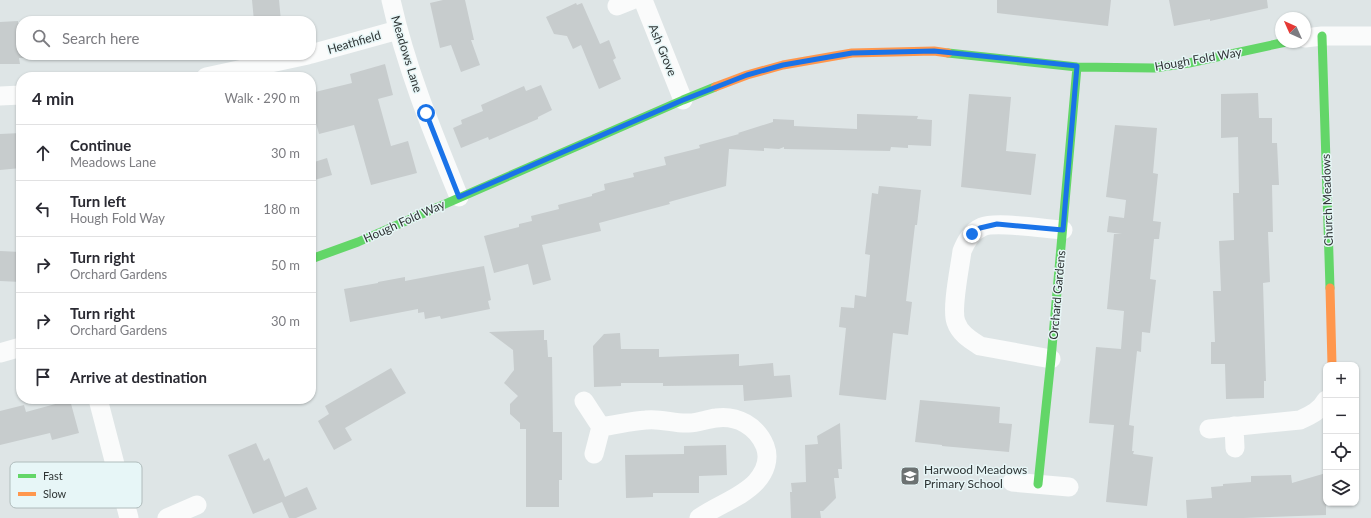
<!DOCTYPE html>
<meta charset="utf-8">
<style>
:root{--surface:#fff;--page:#f2f2f3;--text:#2b2b33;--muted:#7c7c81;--line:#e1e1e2}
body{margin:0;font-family:Lato,sans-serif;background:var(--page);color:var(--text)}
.controls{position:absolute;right:12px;bottom:12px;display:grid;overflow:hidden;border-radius:8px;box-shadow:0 1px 3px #0004}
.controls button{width:36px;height:36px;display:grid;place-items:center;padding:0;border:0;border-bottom:1px solid var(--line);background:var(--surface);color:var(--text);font:20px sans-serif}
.compass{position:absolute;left:1275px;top:12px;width:36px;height:36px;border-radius:50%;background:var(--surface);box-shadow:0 1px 3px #0004;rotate:315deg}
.stop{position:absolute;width:12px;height:12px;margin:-9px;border:3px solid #1a73e8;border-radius:50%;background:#fff}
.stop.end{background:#1a73e8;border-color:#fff;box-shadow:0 1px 4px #0008}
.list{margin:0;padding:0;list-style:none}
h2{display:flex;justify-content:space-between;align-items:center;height:52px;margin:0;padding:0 16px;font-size:17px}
h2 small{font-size:13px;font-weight:400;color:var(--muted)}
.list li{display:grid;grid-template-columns:26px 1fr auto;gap:12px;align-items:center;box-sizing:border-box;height:56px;padding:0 16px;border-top:1px solid var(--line)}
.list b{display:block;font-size:15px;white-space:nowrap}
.list p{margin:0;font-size:13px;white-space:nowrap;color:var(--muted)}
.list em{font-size:13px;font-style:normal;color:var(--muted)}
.icon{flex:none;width:22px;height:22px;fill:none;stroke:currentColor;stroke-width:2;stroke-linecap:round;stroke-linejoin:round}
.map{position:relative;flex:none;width:1371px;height:518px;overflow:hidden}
.search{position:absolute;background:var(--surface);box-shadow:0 1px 3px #0004;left:16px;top:16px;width:300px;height:44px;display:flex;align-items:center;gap:10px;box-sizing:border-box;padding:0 14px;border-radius:16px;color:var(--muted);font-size:15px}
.panel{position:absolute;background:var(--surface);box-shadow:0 1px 3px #0004;left:16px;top:72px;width:300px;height:332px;border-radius:16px}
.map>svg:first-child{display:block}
</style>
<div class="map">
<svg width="1371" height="518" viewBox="0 0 1371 518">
<rect width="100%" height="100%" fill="#dee5e6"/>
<path fill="#c7cccd" d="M 252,0 L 279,0 L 281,21 L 254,21 Z
M 443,0 L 465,0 L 474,40 L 471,40 L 480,65 L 461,72 L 451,45 L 440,48 L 430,3 Z
M 997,0 L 1111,0 L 1108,26 L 997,13 Z
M 1169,0 L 1267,0 L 1268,8 L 1210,21 L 1210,19 L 1174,26 Z
M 576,3 L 577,5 L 582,3 L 600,44 L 609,40 L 616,58 L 613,60 L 621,79 L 599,89 L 581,45 L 573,49 L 567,36 L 554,34 L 546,17 Z
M 18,21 L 18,23 L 21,23 L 21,55 L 79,55 L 79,56 L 19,58 L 20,64 L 0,64 L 0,22 Z
M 385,64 L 393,95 L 378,99 L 391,146 L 408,141 L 417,173 L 371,185 L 354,125 L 319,134 L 311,105 L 311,93 L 352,83 L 350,74 Z
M 541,85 L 552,110 L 538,117 L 538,119 L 489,140 L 488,137 L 461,148 L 453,128 L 462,124 L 461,120 L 483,111 L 481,105 L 524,86 L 526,91 Z
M 1258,93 L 1259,118 L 1272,118 L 1272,143 L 1277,143 L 1279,185 L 1272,185 L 1273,232 L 1268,232 L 1270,282 L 1263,283 L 1266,381 L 1264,381 L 1264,398 L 1226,399 L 1225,364 L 1211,364 L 1211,342 L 1215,342 L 1213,291 L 1221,291 L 1219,241 L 1234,240 L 1233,193 L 1239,193 L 1238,137 L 1221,138 L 1221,94 Z
M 969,94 L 1011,97 L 1006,151 L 1036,154 L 1031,195 L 961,187 Z
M 857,114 L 918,116 L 917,119 L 932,120 L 931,146 L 908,145 L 908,148 L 891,147 L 890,151 L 784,149 L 784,147 L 779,149 L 764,148 L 764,151 L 729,149 L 726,186 L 669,202 L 670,204 L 599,223 L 601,231 L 542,245 L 551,280 L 533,285 L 528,264 L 494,273 L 484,236 L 519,227 L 519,224 L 532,221 L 531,216 L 559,209 L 558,205 L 592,196 L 592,194 L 605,190 L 604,184 L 634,177 L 633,173 L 666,165 L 664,157 L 700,148 L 699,145 L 739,134 L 738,133 L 773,122 L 773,119 L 794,120 L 794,126 L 857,129 Z
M 1115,125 L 1157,128 L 1153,173 L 1158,174 L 1153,221 L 1161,222 L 1159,239 L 1154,239 L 1150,279 L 1156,280 L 1150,333 L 1142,332 L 1141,352 L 1137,351 L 1129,425 L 1134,426 L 1132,451 L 1134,451 L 1133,454 L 1153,457 L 1147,506 L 1106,502 L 1114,425 L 1089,423 L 1096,347 L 1121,349 L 1124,311 L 1107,309 L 1114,234 L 1122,234 L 1107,232 L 1109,216 L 1124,218 L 1126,200 L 1106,197 Z
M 21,133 L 21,168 L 0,170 L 0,134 Z
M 327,158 L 332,175 L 311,181 L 311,163 Z
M 879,186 L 921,190 L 917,225 L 915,225 L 906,301 L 912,302 L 908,335 L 893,333 L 886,400 L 839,395 L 846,328 L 839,327 L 841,307 L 854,308 L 855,295 L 866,297 L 870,255 L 865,254 L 872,193 L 878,194 Z
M 0,251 L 21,252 L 21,282 L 0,281 Z
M 484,266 L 491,300 L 488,301 L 490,309 L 441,319 L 440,316 L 425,319 L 424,312 L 418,313 L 418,309 L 350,322 L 344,289 L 378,283 L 378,282 L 405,277 L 405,281 Z
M 544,330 L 544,340 L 547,340 L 548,357 L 552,357 L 553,432 L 562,432 L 562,480 L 559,480 L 559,507 L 526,507 L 526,429 L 520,429 L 520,423 L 510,414 L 510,404 L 518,396 L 504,383 L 514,370 L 513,350 L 489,332 Z
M 620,333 L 621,349 L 659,349 L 659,357 L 739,354 L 739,366 L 773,363 L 774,376 L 790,375 L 792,397 L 744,401 L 743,385 L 663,386 L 663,383 L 621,383 L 621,386 L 594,387 L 593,346 L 604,334 Z
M 391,368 L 406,393 L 345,428 L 352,440 L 334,450 L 318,421 L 329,414 L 325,406 Z
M 70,400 L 79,433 L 52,440 L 50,433 L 0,445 L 0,411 L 24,405 L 26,412 Z
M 920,400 L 1000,407 L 999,423 L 1012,424 L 1009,452 L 942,446 L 942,445 L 915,442 Z
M 840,423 L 842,469 L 838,469 L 839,478 L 834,478 L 836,498 L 823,511 L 820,511 L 821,518 L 791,518 L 790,492 L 792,492 L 791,483 L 806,482 L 805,445 L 818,444 L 817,436 Z
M 256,443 L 264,461 L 269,458 L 285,497 L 307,487 L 317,509 L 296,518 L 289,518 L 282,502 L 253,514 L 228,455 Z
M 726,445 L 727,475 L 699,476 L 699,493 L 653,493 L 653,497 L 626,498 L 625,455 L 684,454 L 684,446 Z
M 1326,473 L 1326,515 L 1243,518 L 1187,518 L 1186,500 L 1212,498 L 1211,487 L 1223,486 L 1223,484 L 1251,482 L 1251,476 L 1291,475 L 1292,483 Z"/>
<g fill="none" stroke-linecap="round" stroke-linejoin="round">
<path stroke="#fafbfb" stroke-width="19" d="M 391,0 C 406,68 433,133 459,197
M 643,0 L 683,100
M 617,6 L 632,0
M 1305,38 L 1322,36 L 1371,36
M 311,54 L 398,30
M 206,77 L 308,55
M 0,96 L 21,95
M 0,353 L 21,347
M 1051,359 L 980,346 C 971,340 960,334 956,322 C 951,309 960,267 962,251 C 966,241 971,232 982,227 C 996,221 1045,229 1063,230
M 98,399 L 129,518
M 584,401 L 601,427 L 594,454
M 1234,426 L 1235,448
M 601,427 C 616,425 631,421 646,420 C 660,418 675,424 689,423 C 698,423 707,419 716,418 C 737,415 757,426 765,446 C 770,459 765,472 756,482 C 741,498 717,505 699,518
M 1209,429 L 1300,420 C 1311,415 1320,411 1326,400
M 1012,482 L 1069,487
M 167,518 L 197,505"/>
<path stroke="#63d668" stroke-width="9" d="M 1322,36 L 1330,288
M 948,53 L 1077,67 L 1154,68 L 1189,63 L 1286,42
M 311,259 L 358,242 L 683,100 L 715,87
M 1038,484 L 1051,359 L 1077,67"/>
<path stroke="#ff974d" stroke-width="9" d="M 715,87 L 747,75 L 783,65 L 852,53 L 934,51 L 948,53
M 1330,288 L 1332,365"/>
</g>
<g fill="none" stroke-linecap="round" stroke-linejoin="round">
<path stroke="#1a73e8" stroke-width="5" d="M 426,113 L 459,197 L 683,100 L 747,75 L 783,65 L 852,53 L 934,51 L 1077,66 L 1063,230 L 997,224 L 980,228 L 972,234"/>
</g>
<defs>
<g id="school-square" transform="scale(1)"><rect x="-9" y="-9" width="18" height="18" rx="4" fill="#6c7272" stroke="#e7f6f7"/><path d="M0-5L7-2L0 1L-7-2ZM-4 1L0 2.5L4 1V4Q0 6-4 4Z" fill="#fff"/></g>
</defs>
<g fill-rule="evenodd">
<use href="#school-square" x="910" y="476"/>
</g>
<g text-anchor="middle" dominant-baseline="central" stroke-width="3" stroke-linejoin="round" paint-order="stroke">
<g font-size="12" fill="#2e3434" stroke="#e7f6f7">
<text transform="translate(354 42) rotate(-16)">Heathfield</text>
<text transform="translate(663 50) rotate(68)">Ash Grove</text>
<text transform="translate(407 54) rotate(73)">Meadows Lane</text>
<text transform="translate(1198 59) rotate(-10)">Hough Fold Way</text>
<text transform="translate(1327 200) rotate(-92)">Church Meadows</text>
<text transform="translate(404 221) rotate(-24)">Hough Fold Way</text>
<text transform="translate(1057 295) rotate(-85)">Orchard Gardens</text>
</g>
<g font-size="12" fill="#2e3434" stroke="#e7f6f7" text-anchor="start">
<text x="924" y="469">Harwood Meadows<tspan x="924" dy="14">Primary School</tspan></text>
</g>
</g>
<rect x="10" y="462" width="132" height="46" rx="6" fill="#e7f6f7" stroke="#b0bcbc" stroke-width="1"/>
<rect x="18" y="474" width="18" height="4" fill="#63d668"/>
<rect x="18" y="492" width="18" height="4" fill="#ff974d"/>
<g font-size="11" fill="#2e3434">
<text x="43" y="480">Fast</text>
<text x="43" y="498">Slow</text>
</g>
</svg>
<div class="controls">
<button>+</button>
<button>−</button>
<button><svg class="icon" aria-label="locate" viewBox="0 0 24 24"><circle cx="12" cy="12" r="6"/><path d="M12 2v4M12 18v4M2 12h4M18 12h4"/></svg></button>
<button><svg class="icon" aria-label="layers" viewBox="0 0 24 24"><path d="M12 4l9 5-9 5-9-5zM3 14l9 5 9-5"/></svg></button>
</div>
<svg class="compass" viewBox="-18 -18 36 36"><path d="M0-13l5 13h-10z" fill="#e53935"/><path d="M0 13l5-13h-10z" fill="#7c7c81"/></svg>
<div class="stop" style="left:426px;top:113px"></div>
<div class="stop end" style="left:972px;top:234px"></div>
<div class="search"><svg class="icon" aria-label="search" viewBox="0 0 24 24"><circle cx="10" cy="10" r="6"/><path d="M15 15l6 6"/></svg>Search here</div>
<section class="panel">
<h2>4 min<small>Walk · 290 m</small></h2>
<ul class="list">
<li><svg class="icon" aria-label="ahead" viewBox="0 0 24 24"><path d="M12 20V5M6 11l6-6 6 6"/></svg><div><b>Continue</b><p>Meadows Lane</p></div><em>30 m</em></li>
<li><svg class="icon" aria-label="left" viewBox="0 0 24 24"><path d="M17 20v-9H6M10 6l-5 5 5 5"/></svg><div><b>Turn left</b><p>Hough Fold Way</p></div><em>180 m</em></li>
<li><svg class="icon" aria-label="right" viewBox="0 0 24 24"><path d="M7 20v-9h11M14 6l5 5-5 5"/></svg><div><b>Turn right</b><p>Orchard Gardens</p></div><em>50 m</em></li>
<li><svg class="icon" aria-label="right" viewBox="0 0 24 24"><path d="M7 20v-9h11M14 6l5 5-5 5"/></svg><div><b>Turn right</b><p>Orchard Gardens</p></div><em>30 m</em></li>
<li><svg class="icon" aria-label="arrive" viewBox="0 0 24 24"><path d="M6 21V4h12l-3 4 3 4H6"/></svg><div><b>Arrive at destination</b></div></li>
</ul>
</section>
</div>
